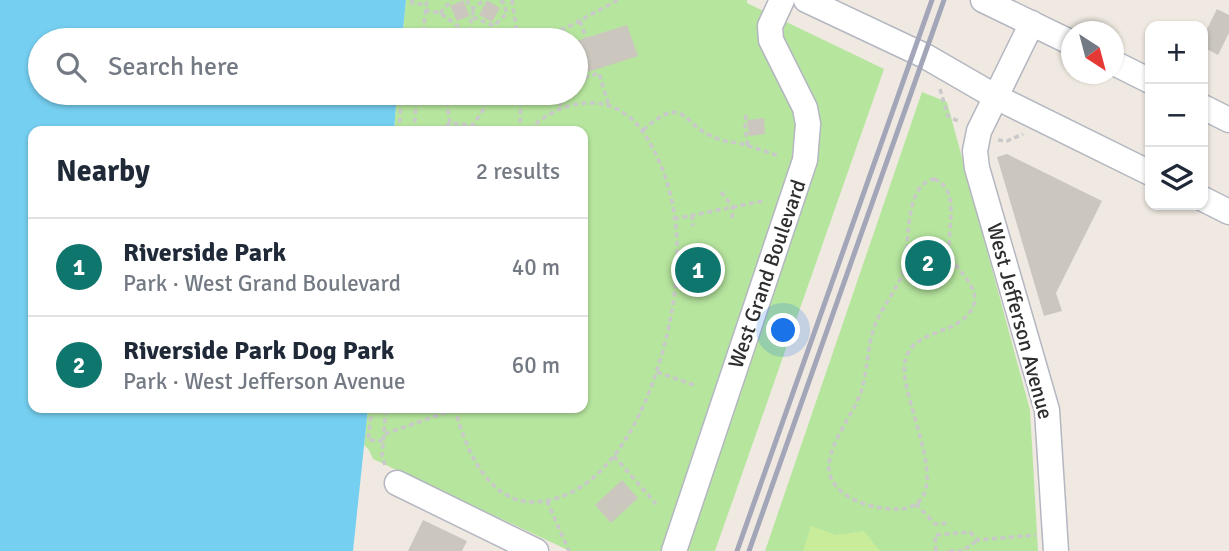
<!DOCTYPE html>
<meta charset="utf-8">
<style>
:root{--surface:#fff;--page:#f2f2f3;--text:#1f2937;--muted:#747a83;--line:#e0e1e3;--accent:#0f766e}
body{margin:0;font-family:Signika,sans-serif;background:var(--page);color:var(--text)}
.controls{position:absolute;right:21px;top:21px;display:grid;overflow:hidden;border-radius:14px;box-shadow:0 2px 5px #0004}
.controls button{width:63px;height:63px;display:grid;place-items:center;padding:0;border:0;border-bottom:2px solid var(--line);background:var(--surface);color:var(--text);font:35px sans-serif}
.compass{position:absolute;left:1061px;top:21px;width:63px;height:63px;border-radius:50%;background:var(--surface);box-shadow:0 2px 5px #0004;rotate:144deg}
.you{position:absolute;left:784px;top:331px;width:24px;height:24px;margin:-18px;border:5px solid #fff;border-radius:50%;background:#1a73e8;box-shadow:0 0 0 10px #1a73e833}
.badge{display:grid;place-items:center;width:46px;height:46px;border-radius:50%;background:var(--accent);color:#fff;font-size:23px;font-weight:700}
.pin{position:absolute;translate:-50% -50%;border:4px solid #fff;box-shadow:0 2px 7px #0006}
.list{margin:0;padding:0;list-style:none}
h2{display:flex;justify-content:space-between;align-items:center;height:91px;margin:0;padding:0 28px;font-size:30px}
h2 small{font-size:23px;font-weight:400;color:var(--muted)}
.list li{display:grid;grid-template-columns:46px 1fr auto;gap:21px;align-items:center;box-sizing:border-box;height:98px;padding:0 28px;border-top:2px solid var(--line)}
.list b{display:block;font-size:26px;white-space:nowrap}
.list p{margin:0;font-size:23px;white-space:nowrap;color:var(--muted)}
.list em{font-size:23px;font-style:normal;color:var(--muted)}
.icon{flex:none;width:38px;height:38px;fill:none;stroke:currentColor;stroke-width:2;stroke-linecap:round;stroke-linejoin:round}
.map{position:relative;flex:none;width:1229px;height:551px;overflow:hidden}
.search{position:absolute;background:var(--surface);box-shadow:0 2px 5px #0004;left:28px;top:28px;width:560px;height:77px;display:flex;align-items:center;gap:18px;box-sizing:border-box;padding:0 24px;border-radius:38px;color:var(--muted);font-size:26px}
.panel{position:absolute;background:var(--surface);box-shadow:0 2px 5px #0004;left:28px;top:126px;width:560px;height:287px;border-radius:14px}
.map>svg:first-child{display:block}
</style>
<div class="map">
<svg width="1229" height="551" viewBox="0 0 1229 551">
<rect width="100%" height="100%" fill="#efe9e1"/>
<path fill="#b6e59e" d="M 406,0 L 747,0 L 747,3 L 884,69 L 715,551 L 570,551 L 373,459 L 369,450 L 364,445 L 368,408 L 583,408 L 583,131 L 394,131 L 397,93 L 576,93 L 576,40 L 402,40 Z
M 922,92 L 947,102 L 1030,410 L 1038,551 L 765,551 Z"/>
<path fill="#c9ec9a" d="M 811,526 L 836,535 L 864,531 L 880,551 L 803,551 Z"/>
<path fill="#75cff0" d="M 0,0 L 406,0 L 402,40 L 40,40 L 40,93 L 397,93 L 394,131 L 33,131 L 33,408 L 368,408 L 353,551 L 0,551 Z"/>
<path fill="#cbc7bf" d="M 463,0 L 470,16 L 457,21 L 450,6 Z
M 487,0 L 500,8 L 492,22 L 479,15 Z
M 1217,9 L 1229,15 L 1229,33 L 1218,55 L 1203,47 L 1203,37 Z
M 627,25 L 638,56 L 576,76 L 576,41 Z
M 764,118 L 765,134 L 749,136 L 747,120 Z
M 1007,154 L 1102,201 L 1056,293 L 1062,311 L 1044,316 L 997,157 Z
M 622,480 L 638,498 L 611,523 L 595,505 Z
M 423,520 L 467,541 L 462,551 L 408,551 Z"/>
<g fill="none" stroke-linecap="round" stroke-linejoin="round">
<g stroke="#b4b7c1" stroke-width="27">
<path id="minor" d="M 806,0 L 925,56 L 996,97 L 1150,173
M 983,0 L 1072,43
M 1032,23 L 979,131 L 975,151 L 977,168 L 1047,410 L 1056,551
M 1114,63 L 1150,81
M 1203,107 L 1229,120
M 1203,199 L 1229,212
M 397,483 L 536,551
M 674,551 L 805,160 L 808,124 L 805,108 L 771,40 L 770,26 L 782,0"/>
</g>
<path stroke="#c9c9c9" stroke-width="3.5" stroke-dasharray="5 3.5" stroke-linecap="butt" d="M 412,0 L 412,3 L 426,5
M 467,0 L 470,7 L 474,8 L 484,0
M 512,0 L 518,40
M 425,10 L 440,13 L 469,34
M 440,13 L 452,0
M 473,17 L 494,26 L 507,13 L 503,2 L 499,0
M 580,21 L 586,38
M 422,40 L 427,0
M 467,40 L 474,8
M 528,40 L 566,28 L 618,0
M 576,80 L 599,73 L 609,106
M 940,89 L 948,116 L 960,122
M 445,93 L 450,123 L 473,125 L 485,107 L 482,93
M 557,93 L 561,108
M 746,115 L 745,129 L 748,146
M 643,130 C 687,92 680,125 716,138 C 724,142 734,142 742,144 C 754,147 767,152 779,156
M 399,131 L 402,93
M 414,131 L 417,93
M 439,131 L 450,123
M 520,131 L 521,93
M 998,140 L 1007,141 L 1023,134
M 934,179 C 962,190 946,230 950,251 C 954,273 987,288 970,312 C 953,336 913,329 905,361 C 896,400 974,523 881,508 C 862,505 836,495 830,475 C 823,450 853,416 861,392 C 868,370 867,346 875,325 C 882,308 893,294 901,278 C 912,253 901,185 934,179 Z
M 721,192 L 733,207 L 732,218
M 692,215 L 693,226
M 674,219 L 763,201
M 657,372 L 697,386
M 372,408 L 368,440 L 383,441
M 455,408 C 464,445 487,503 534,502 C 631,498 673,345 677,267 C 679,224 671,177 648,140 C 637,120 618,104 594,103 C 568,102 546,113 528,131
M 385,434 L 455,409
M 614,456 L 656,504
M 385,465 L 382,456 L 386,408
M 547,501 L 569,551
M 916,504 L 935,524 L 950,523
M 965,549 L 978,540
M 936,551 L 935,535 L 970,532 L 978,540 L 1036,535
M 949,551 L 965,551"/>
<use href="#minor" stroke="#fff" stroke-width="24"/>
<path stroke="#a3a6b8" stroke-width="5" d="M 737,551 L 932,0
M 749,551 L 944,0"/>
</g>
<g text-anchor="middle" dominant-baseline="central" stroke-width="5" stroke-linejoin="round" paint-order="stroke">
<g font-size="21" fill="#2e2e2e" stroke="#fff">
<text transform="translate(767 274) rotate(-71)">West Grand Boulevard</text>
<text transform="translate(1020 321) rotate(75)">West Jefferson Avenue</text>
</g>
</g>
</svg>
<div class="controls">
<button>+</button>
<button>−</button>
<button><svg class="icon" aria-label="layers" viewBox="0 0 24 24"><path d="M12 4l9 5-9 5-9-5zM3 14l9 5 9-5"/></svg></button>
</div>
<svg class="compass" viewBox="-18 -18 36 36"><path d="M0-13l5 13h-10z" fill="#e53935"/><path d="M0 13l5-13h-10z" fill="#747a83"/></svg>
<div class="you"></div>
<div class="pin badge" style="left:698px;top:270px">1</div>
<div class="pin badge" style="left:928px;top:263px">2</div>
<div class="search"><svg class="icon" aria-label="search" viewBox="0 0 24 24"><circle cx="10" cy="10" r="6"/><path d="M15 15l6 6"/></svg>Search here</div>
<section class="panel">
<h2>Nearby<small>2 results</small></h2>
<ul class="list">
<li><span class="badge">1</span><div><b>Riverside Park</b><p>Park · West Grand Boulevard</p></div><em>40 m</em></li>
<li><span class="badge">2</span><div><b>Riverside Park Dog Park</b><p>Park · West Jefferson Avenue</p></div><em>60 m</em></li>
</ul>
</section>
</div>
